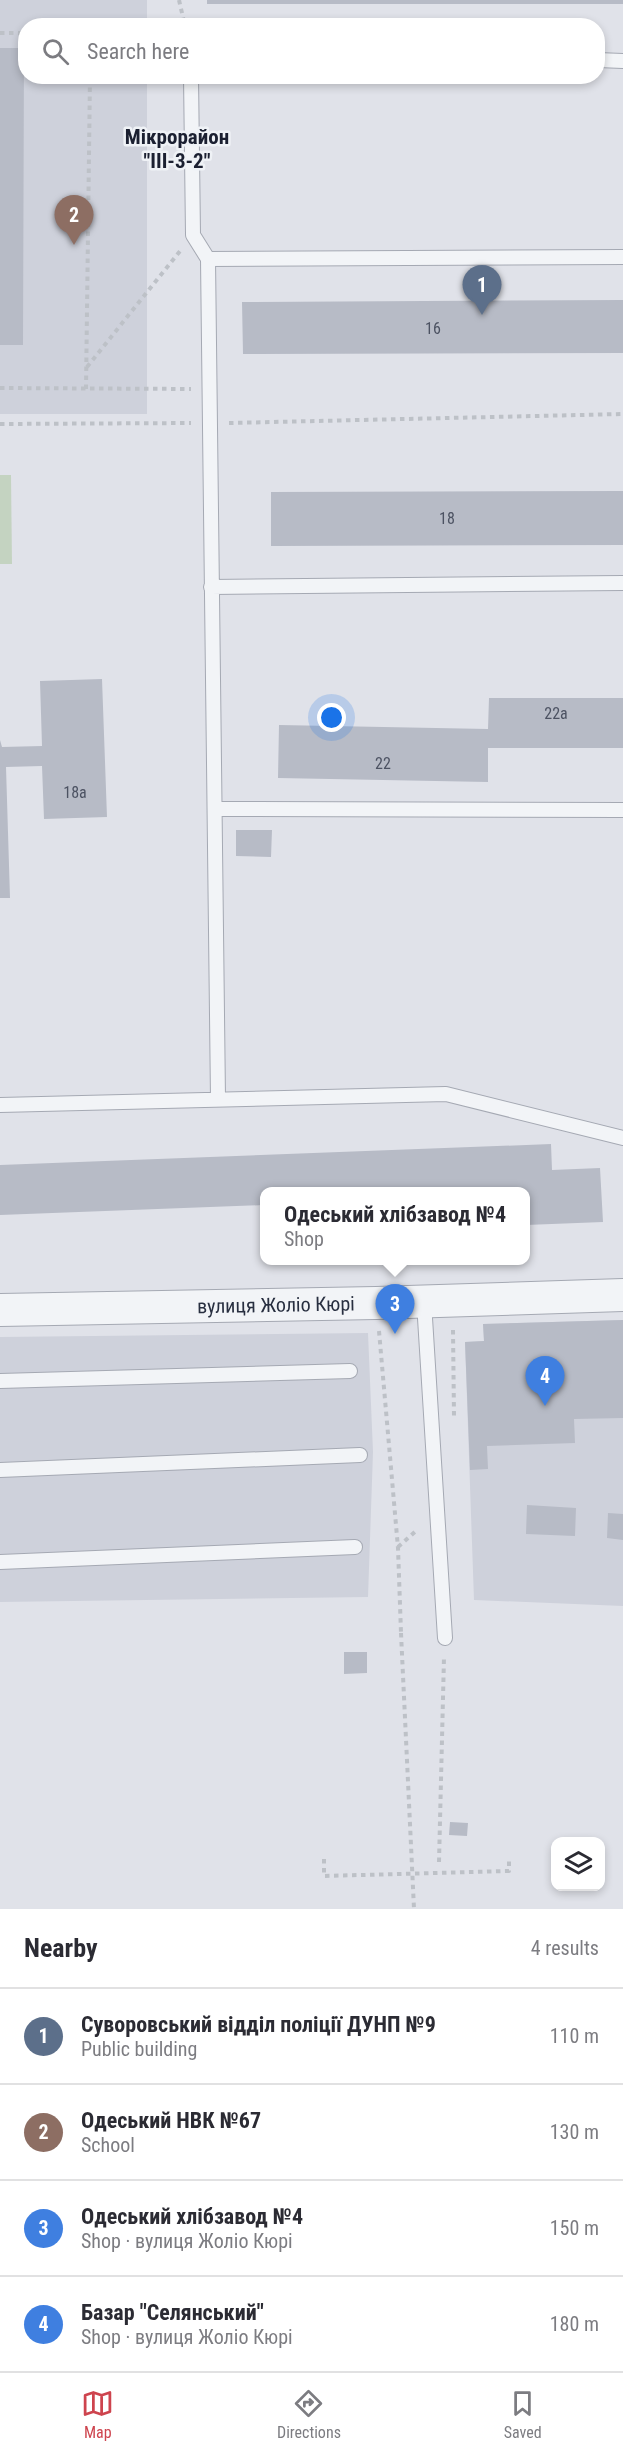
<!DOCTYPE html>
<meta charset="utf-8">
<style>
:root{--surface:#fff;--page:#f7f7f7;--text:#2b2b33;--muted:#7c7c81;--line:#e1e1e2;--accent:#ce444e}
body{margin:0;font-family:"Roboto Condensed",sans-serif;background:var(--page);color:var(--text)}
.controls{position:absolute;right:18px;bottom:18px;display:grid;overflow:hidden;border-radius:12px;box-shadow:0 3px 9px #0003}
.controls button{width:54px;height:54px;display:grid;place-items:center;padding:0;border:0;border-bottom:2px solid var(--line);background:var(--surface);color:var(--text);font:30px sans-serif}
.you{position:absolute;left:332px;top:718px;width:21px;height:21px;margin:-15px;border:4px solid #fff;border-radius:50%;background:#1a73e8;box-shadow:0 0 0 9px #1a73e833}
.badge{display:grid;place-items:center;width:39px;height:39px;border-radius:50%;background:var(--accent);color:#fff;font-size:20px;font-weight:700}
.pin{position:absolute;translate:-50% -50px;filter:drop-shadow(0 2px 3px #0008)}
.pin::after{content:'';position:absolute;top:32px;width:21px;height:18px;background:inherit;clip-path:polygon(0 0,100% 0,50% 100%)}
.popup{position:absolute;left:260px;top:1187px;width:270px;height:78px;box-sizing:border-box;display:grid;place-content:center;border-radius:12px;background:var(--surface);filter:drop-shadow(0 2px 4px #0005);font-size:20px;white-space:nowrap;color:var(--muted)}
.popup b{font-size:22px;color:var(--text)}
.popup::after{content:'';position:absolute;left:50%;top:100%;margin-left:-12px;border:12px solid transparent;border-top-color:var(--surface)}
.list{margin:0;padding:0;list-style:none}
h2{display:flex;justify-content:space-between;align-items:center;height:78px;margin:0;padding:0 24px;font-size:26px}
h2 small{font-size:20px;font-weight:400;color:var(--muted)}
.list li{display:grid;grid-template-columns:39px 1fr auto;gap:18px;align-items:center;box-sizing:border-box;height:96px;padding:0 24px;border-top:2px solid var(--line)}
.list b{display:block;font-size:22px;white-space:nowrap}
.list p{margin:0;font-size:20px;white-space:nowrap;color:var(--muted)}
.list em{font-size:20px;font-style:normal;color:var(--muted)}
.icon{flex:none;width:33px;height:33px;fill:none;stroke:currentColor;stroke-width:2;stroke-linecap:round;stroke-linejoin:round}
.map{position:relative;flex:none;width:623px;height:1909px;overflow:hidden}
.search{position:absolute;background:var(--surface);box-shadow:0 3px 9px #0003;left:18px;right:18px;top:18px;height:66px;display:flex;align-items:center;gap:15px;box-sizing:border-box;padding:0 21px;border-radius:24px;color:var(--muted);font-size:22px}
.sheet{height:462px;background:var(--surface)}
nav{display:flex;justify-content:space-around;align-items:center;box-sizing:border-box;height:84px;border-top:2px solid var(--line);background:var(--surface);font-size:16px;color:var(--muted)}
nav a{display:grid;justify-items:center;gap:3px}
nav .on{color:var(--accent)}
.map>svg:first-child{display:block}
</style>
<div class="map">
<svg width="623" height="1909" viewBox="0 0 623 1909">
<rect width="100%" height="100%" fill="#e0e2e9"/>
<path fill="#ced1db" d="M 0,0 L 147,0 L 147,25 L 26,26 L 26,76 L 147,77 L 147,414 L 0,414 Z
M 623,1320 L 623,1606 L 474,1600 L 465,1342 L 484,1341 L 483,1324 Z
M 368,1333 L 373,1452 L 368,1597 L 0,1602 L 0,1337 Z"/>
<path fill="#c4d3c1" d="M 0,475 L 11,475 L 12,564 L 0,564 Z"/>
<path fill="#b7bbc6" d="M 207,0 L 623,0 L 623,4 L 207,4 Z
M 0,48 L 24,48 L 23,345 L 0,345 Z
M 623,300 L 623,353 L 243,354 L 242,302 Z
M 623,491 L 623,545 L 271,546 L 271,492 Z
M 102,679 L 107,817 L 44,819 L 42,766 L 6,767 L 10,898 L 0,898 L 0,740 L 2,747 L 42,746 L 40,681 Z
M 489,698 L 623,698 L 623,748 L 488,748 L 488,782 L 278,778 L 279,725 L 488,729 Z
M 236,830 L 272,830 L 271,857 L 236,856 Z
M 551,1144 L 552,1170 L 600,1168 L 603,1222 L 526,1225 L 526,1192 L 264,1192 L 264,1205 L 0,1215 L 0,1165 Z
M 623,1320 L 623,1418 L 574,1419 L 575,1443 L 487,1446 L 488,1469 L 470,1470 L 465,1342 L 484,1341 L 483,1324 Z
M 527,1505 L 576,1508 L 575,1536 L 526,1534 Z
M 608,1513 L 623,1514 L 623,1540 L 607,1538 Z
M 344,1652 L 367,1652 L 367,1673 L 344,1674 Z
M 450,1822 L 468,1823 L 467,1836 L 449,1835 Z"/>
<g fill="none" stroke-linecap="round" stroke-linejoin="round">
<g stroke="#a5a9b3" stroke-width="16">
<path id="service" d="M 598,60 L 623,61
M 191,76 L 193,235 L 208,259 L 218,1099
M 208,259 L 623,257
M 211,587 L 623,583
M 215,809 L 623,810
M 0,1105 L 446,1094 L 623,1138
M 424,1302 L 445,1638
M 0,1381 L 350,1371
M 0,1470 L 360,1455
M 0,1562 L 355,1547"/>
</g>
<g stroke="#a5a9b3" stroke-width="34">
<g id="tertiary">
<path id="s1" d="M 0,1310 L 376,1303 L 623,1295"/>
</g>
</g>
<path stroke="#bdc1c7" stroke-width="4" stroke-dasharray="4.5 4.5" stroke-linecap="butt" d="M 179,0 L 185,26
M 0,33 L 26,33
M 87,367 L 180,251
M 0,388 L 191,389
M 86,389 L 90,76
M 229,423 L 623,414
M 0,424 L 191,423
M 453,1330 L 454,1416
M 379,1331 L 398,1548 L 401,1633
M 398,1547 L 417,1530
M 324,1859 L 324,1876 L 509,1871 L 509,1861
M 439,1862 L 444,1657"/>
<use href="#service" stroke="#f2f4f7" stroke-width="14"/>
<use href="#tertiary" stroke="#f2f4f7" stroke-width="32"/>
<path stroke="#bdc1c7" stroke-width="4" stroke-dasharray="4.5 4.5" stroke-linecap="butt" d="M 401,1633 L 414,1909"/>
</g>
<g text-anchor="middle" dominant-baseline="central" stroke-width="5" stroke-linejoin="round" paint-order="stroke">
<g font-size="16" fill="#4c5262">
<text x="433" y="328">16</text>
<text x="447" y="518">18</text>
<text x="556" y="713">22а</text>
<text x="383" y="763">22</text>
<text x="75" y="792">18а</text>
</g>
<g font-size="20" fill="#282f40" stroke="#eff2f6">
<text stroke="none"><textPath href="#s1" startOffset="276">вулиця Жоліо Кюрі</textPath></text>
</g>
<g font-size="21" font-weight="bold" fill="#1b2031" stroke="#eff2f6">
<text x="177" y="137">Мікрорайон<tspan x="177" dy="24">"ІІІ-3-2"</tspan></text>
</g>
</g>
</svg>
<div class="controls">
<button><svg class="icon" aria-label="layers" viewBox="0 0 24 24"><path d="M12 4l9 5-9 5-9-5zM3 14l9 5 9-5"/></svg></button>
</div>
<div class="you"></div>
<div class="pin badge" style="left:482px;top:315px;background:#5c6f8a">1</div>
<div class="pin badge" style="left:74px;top:245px;background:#8d6e63">2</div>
<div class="pin badge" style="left:395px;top:1334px;background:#3f7fe0">3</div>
<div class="popup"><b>Одеський хлібзавод №4</b>Shop</div>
<div class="pin badge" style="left:545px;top:1406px;background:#3f7fe0">4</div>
<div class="search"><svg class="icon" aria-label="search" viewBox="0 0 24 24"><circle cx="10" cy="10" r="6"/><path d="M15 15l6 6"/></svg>Search here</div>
</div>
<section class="sheet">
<h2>Nearby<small>4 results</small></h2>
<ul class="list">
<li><span class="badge" style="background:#5c6f8a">1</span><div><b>Суворовський відділ поліції ДУНП №9</b><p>Public building</p></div><em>110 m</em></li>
<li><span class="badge" style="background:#8d6e63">2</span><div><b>Одеський НВК №67</b><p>School</p></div><em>130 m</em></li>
<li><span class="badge" style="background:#3f7fe0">3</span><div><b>Одеський хлібзавод №4</b><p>Shop · вулиця Жоліо Кюрі</p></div><em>150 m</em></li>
<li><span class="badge" style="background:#3f7fe0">4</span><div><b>Базар &quot;Селянський&quot;</b><p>Shop · вулиця Жоліо Кюрі</p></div><em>180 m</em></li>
</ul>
</section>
<nav>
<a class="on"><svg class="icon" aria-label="map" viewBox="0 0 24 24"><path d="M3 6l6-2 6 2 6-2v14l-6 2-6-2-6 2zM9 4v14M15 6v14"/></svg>Map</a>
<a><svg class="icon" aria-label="directions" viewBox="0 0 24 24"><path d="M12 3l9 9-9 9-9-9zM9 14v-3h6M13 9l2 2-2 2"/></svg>Directions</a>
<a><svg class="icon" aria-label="saved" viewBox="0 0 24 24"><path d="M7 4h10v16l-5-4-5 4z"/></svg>Saved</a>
</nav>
